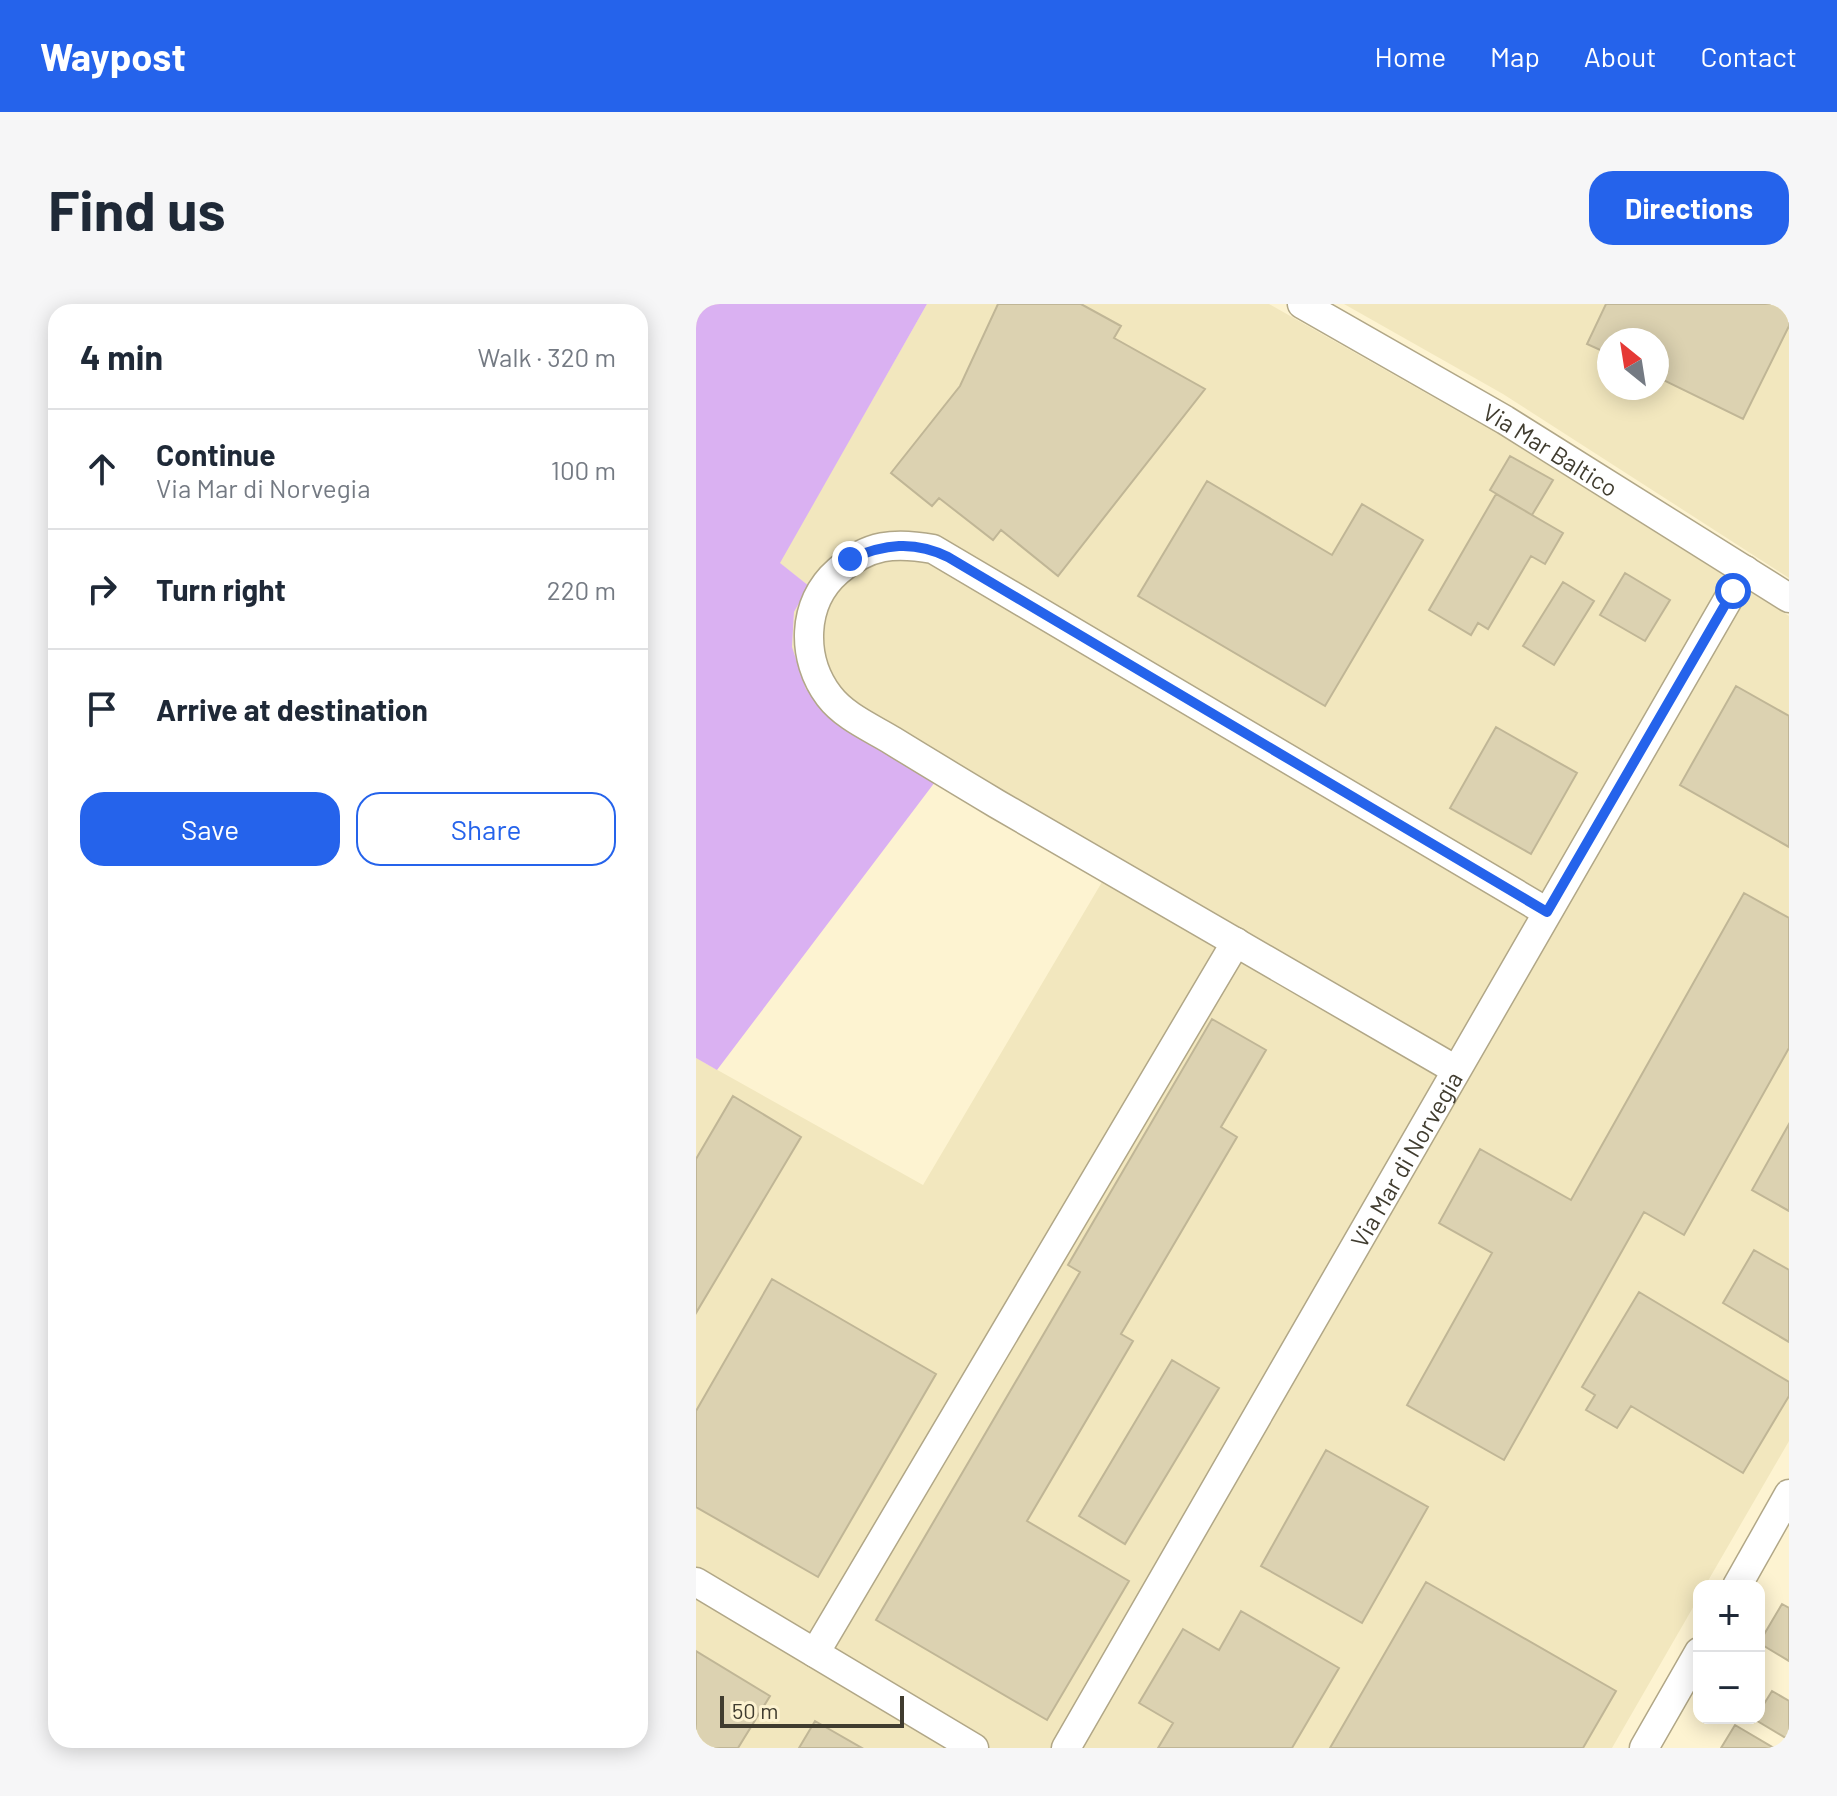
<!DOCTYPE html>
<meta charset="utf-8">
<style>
:root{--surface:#fff;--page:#f6f6f7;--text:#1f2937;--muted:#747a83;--line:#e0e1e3;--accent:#2563eb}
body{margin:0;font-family:Barlow,sans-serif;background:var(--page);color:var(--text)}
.controls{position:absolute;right:24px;bottom:24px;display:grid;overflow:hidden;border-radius:16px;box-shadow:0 4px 20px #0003}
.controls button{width:72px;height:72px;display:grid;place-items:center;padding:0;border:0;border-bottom:2px solid var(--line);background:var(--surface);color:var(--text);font:40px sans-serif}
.compass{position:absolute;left:901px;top:24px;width:72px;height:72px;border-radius:50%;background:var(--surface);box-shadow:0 4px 20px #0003;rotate:330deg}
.scale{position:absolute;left:24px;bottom:20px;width:184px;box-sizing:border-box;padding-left:8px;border:4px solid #403c2f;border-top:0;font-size:22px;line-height:28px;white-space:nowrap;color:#403c2f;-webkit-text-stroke:6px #fdf3d1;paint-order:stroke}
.stop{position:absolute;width:24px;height:24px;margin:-18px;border:6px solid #2563eb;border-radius:50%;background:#fff}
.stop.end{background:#2563eb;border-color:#fff;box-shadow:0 2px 8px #0008}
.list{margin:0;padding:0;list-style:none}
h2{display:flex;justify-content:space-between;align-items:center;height:104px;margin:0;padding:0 32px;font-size:34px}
h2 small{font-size:26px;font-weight:400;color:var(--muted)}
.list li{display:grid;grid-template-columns:52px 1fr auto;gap:24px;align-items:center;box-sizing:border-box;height:120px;padding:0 32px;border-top:2px solid var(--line)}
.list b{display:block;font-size:30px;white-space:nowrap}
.list p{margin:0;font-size:26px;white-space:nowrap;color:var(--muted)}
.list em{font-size:26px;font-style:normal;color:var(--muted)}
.actions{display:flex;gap:16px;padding:24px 32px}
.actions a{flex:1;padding:18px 0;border:2px solid var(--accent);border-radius:24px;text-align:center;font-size:28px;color:var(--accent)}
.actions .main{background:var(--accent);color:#fff}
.icon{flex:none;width:44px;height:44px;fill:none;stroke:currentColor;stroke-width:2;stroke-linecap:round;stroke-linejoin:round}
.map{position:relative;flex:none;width:1093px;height:1444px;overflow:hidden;border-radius:24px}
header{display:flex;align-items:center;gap:48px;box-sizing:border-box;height:112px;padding:0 40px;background:var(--accent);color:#fff}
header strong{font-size:38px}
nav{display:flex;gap:44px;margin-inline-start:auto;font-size:28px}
.intro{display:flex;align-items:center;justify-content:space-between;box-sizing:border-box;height:192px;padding:0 48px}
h1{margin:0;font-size:56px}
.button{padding:20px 36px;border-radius:24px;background:var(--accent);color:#fff;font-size:28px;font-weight:700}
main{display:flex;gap:48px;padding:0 48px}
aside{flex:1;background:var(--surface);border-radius:24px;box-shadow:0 4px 20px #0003}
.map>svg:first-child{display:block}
</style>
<header>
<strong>Waypost</strong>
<nav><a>Home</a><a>Map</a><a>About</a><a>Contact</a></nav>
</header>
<div class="intro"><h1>Find us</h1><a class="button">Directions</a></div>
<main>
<aside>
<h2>4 min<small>Walk · 320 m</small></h2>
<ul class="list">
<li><svg class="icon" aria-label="ahead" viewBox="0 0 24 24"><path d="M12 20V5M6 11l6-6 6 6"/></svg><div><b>Continue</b><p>Via Mar di Norvegia</p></div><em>100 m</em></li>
<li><svg class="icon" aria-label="right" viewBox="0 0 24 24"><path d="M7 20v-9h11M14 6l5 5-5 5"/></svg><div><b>Turn right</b></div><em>220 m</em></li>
<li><svg class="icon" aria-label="arrive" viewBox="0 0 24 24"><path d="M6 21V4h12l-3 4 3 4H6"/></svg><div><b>Arrive at destination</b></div></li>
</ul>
<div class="actions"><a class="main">Save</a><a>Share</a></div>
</aside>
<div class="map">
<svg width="1093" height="1444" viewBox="0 0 1093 1444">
<rect width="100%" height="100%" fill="#fdf3d1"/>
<path fill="#f2e7be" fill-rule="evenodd" d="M 231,0 L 573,0 L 802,130 L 1093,312 L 1093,1137 L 1009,1282 L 1003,1282 L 1003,1293 L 916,1444 L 0,1444 L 0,754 L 227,881 L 406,578 L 139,418 L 110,385 L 96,344 L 98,308 L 113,282 L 83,259 Z
M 648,0 L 1093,0 L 1093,274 L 807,90 ZM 913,36 L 961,36 L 961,84 L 913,84 Z"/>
<path fill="#dab1f2" d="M 0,0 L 231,0 L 84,259 L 113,282 L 98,308 L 96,343 L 110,385 L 139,418 L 239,478 L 21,766 L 0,754 Z"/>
<path fill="#dcd2b1" stroke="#c0b696" stroke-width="2" d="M 302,0 L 385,0 L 425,22 L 418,34 L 509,85 L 362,272 L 305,226 L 297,236 L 243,194 L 236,202 L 195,169 L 264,82 Z
M 910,0 L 1093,0 L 1093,22 L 1047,115 L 961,73 L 961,36 L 913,36 L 913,50 L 891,40 Z
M 814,152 L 857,176 L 836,211 L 794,186 Z
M 511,177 L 636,251 L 666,200 L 727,236 L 629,402 L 442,292 Z
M 800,190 L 867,229 L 849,260 L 835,252 L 792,325 L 782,319 L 775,331 L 733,306 Z
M 929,269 L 974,296 L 949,337 L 904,311 Z
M 867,278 L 898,297 L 858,361 L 827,342 Z
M 1040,382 L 1093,412 L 1093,543 L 984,481 Z
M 800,423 L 881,469 L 835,550 L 754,504 Z
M 1048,589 L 1093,614 L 1093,744 L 988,931 L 948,908 L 808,1156 L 711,1101 L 796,949 L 743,919 L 784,845 L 875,896 Z
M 516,715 L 570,746 L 525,823 L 541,833 L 425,1030 L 437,1037 L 331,1217 L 433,1277 L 351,1416 L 180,1316 L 384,968 L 372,961 Z
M 37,792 L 105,833 L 0,1009 L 0,855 Z
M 1093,820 L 1093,907 L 1056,886 Z
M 1058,946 L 1093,966 L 1093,1038 L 1027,999 Z
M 76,975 L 240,1070 L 122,1273 L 0,1203 L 0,1107 Z
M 943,988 L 1093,1078 L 1093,1092 L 1047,1169 L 935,1102 L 921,1124 L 890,1106 L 899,1091 L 886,1083 Z
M 476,1056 L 523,1084 L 429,1240 L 383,1212 Z
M 630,1146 L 732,1203 L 666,1319 L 565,1262 Z
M 730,1278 L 920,1387 L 887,1444 L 634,1444 Z
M 1086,1300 L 1093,1304 L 1093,1357 L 1063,1339 Z
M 545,1307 L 643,1364 L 596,1444 L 462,1444 L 477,1419 L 443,1399 L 487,1325 L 523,1346 Z
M 0,1347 L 74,1392 L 42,1444 L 0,1444 Z
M 1076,1387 L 1093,1397 L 1093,1436 L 1058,1415 L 1063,1414 L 1063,1408 Z
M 119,1417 L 166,1444 L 103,1444 Z
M 1039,1421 L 1078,1444 L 1025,1444 Z"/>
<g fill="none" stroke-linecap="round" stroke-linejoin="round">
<g stroke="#b1a787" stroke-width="31">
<g id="minor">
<path id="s1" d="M 606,0 L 809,116 L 1093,294"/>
<path d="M 760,766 C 607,677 454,588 301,500 C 266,479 231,458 197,437 C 176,424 149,413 133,392 C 105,355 105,299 142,267 C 172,240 199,238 237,245 L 851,608"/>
<path d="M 0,1278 L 278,1444"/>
<path d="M 1041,1282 L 1093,1190"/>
<path d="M 119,1349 L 540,638"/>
<path id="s2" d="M 370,1444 L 1049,266"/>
<path d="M 948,1444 L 1003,1348"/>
</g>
</g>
<use href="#minor" stroke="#fff" stroke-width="28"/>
</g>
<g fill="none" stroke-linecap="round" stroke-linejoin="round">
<path stroke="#2563eb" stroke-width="10" d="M 154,255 C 188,240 218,236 252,253 L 851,608 L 1037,287"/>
</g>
<g text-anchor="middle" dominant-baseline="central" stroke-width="8" stroke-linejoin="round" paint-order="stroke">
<g font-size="24" fill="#403c2f" stroke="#fdf3d1">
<text stroke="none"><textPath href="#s1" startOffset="288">Via Mar Baltico</textPath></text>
<text stroke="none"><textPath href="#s2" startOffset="680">Via Mar di Norvegia</textPath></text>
</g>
</g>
</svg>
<div class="controls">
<button>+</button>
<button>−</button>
</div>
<svg class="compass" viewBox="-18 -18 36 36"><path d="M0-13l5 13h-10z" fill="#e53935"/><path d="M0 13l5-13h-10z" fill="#747a83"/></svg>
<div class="scale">50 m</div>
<div class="stop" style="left:1037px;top:287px"></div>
<div class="stop end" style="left:154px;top:255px"></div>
</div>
</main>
